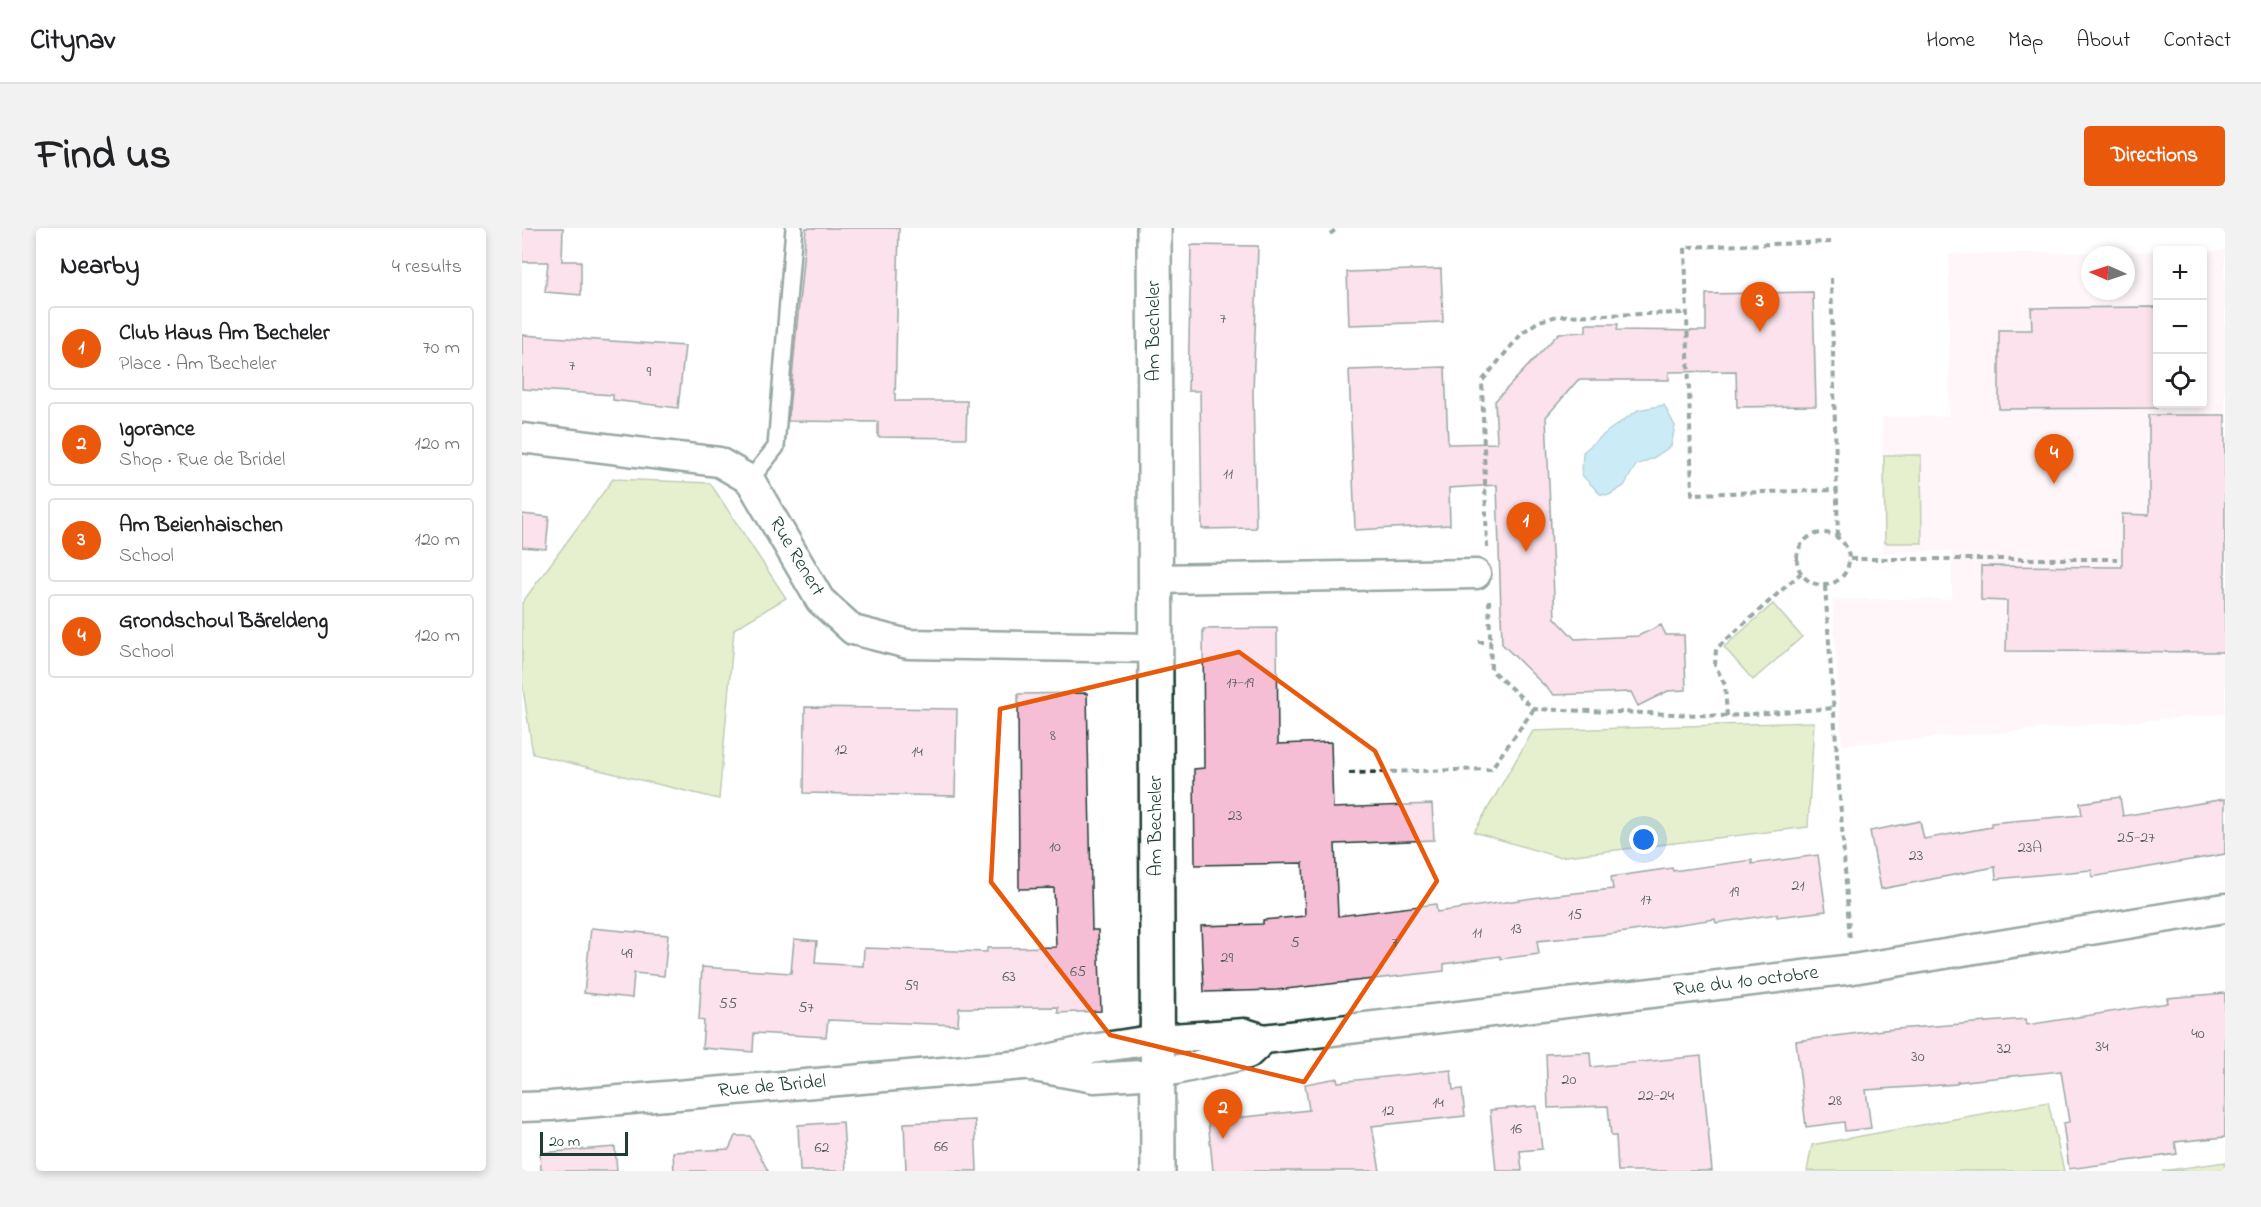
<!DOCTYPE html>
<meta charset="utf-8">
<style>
:root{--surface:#fff;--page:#f2f2f2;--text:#202124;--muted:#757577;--line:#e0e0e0;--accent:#ea580c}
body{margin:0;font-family:"Indie Flower",sans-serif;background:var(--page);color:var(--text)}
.controls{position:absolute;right:18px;top:18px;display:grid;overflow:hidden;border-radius:6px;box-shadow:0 3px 9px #0003}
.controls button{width:54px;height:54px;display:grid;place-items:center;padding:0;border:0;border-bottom:2px solid var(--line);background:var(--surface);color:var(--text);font:30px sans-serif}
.compass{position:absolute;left:1559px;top:18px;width:54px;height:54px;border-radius:50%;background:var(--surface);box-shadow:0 3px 9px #0003;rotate:273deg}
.scale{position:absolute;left:18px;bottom:15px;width:88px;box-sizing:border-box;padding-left:6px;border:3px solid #1f3d34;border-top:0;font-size:16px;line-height:21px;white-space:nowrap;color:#1f3d34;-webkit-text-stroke:4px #fff;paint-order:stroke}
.you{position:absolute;left:1122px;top:612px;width:21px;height:21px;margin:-15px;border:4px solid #fff;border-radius:50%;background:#1a73e8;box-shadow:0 0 0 9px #1a73e833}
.badge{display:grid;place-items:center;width:39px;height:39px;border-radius:50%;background:var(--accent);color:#fff;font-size:20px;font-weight:700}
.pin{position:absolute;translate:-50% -50px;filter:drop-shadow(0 2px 3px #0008)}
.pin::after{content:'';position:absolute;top:32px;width:21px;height:18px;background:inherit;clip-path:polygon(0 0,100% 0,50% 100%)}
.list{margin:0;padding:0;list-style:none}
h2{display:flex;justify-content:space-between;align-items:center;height:78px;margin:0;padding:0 24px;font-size:26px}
h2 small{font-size:20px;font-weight:400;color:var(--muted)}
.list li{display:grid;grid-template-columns:39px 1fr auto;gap:18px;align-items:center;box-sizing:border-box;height:84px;margin:0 12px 12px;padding:0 12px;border:2px solid var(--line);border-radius:6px}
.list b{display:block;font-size:22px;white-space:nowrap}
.list p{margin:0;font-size:20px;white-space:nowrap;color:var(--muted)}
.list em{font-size:20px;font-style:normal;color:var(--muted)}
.icon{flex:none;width:33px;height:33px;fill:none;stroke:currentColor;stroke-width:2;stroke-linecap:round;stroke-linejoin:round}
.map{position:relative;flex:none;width:1703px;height:943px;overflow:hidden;border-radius:6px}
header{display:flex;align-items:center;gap:36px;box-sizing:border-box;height:84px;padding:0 30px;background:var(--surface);border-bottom:2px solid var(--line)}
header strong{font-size:28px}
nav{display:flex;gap:33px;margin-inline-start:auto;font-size:21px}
.intro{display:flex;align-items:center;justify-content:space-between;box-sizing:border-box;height:144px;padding:0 36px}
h1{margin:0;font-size:42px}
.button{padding:15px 27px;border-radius:6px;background:var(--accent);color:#fff;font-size:21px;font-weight:700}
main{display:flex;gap:36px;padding:0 36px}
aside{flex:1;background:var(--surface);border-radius:6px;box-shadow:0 3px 9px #0003}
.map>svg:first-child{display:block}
</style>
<header>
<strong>Citynav</strong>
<nav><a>Home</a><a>Map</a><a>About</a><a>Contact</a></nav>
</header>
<div class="intro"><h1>Find us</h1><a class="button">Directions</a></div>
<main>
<aside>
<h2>Nearby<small>4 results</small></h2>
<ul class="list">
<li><span class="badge">1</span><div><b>Club Haus Am Becheler</b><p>Place · Am Becheler</p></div><em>70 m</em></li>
<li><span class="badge">2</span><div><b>Igorance</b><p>Shop · Rue de Bridel</p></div><em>120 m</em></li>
<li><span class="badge">3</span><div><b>Am Beienhaischen</b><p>School</p></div><em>120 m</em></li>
<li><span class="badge">4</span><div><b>Grondschoul Bäreldeng</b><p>School</p></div><em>120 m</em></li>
</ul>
</aside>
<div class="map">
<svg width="1703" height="943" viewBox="0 0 1703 943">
<rect width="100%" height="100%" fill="#fff"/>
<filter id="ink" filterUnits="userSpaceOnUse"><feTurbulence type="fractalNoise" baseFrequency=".0167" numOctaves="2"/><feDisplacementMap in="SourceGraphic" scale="12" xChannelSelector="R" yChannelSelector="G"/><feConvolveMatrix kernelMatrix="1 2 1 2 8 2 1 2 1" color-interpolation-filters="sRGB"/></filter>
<g filter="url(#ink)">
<path fill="#fcecf2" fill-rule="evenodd" d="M 1703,22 L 1703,486 L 1320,517 L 1310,371 L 1430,371 L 1430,323 L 1361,324 L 1360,189 L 1427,188 L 1427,26 L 1635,23 L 1636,176 L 1680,176 L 1681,23 ZM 1568,27 L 1604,27 L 1604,63 L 1568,63 Z"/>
<path fill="#cade92" stroke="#748e63" stroke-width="1.5" d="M 1362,227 L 1399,227 L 1400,315 L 1363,315 Z
M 91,251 L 188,255 L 264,370 L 212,401 L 197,571 L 11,526 L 0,454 L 0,375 Z
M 1251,376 L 1280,409 L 1231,452 L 1202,419 Z
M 1292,494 L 1286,599 L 1036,629 L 952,604 L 1011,503 Z
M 1526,874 L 1542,943 L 1285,943 L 1290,917 Z
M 1703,934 L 1703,943 L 1640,943 Z"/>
<path fill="#8cd6ec" stroke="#6099a2" stroke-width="1.5" d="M 1142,177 L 1153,198 L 1149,218 L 1131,230 L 1114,237 L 1102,258 L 1087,267 L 1078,266 L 1060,247 L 1061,224 L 1086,203 L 1116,182 Z"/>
<path fill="#f5bed4" stroke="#1f3d34" stroke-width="1.5" d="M 0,0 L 41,0 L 40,33 L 59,33 L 59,67 L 23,64 L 26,34 L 0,34 Z
M 284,0 L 377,0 L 373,173 L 445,173 L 444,210 L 356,209 L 356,194 L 266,193 Z
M 669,17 L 736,18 L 731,164 L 734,300 L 680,301 L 678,163 L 666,163 Z
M 919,41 L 921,94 L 827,97 L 825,44 Z
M 1291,64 L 1294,178 L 1215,179 L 1214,143 L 1147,144 L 1147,152 L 1056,152 L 1024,189 L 1033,390 L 1053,411 L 1116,408 L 1139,397 L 1144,407 L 1162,407 L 1164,462 L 1146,463 L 1116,478 L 1109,464 L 1032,467 L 980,416 L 975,257 L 927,260 L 928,297 L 833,302 L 827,142 L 923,139 L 926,216 L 975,215 L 973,173 L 1037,105 L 1064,104 L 1064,96 L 1096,96 L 1095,102 L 1184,103 L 1184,66 Z
M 1635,79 L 1635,180 L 1477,181 L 1477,102 L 1510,102 L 1509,80 Z
M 0,107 L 163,118 L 156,180 L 91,172 L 91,167 L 0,161 Z
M 1627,187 L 1703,187 L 1703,424 L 1484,423 L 1485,373 L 1459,372 L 1459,338 L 1600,339 L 1600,286 L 1627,287 Z
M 0,286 L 27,289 L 24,321 L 0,319 Z
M 755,400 L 756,516 L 809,514 L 811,580 L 910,576 L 912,612 L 813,616 L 816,688 L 914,676 L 915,684 L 1025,668 L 1091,661 L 1089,649 L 1150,640 L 1151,643 L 1230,632 L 1230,636 L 1296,627 L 1304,683 L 1255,689 L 1255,686 L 1194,695 L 1193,691 L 1097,705 L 1015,713 L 1017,726 L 979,731 L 978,728 L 922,736 L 922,743 L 755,762 L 682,764 L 679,698 L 741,696 L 741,692 L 783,688 L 781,635 L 673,637 L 672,541 L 682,540 L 681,401 Z
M 565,465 L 570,702 L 576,702 L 579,783 L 536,785 L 536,779 L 437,780 L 436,797 L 306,792 L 304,809 L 232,805 L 231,824 L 180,820 L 182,793 L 177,792 L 180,739 L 269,745 L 272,711 L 295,713 L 293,735 L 341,738 L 342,720 L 465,724 L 465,720 L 534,719 L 532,660 L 497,661 L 496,466 Z
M 283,479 L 435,481 L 433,568 L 282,565 Z
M 1598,569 L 1601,588 L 1703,571 L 1703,626 L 1570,649 L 1569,642 L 1474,651 L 1473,639 L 1359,661 L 1348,603 L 1398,593 L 1402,611 L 1469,599 L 1469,595 L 1560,587 L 1558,575 Z
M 69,700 L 146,707 L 142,748 L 112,745 L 110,770 L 62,765 Z
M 1703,765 L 1703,909 L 1653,914 L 1655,926 L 1547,941 L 1541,895 L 1547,894 L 1539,843 L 1435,854 L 1435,856 L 1344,862 L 1349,900 L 1323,903 L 1322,894 L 1284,899 L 1274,813 L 1361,802 L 1504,791 L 1505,797 L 1646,775 L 1645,770 Z
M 1068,824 L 1069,839 L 1179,828 L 1190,943 L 1096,943 L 1094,908 L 1089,908 L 1086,878 L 1026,880 L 1024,826 Z
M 929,842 L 931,862 L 940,861 L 943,888 L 850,898 L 858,943 L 691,943 L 686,893 L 787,882 L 783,856 L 815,850 L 816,854 Z
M 1015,878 L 1020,921 L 998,923 L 1000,943 L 974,943 L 968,882 Z
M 453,892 L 455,943 L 384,943 L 382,895 Z
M 321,894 L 324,943 L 278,943 L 276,897 Z
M 213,908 L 228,908 L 246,943 L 152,943 L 151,924 L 207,921 Z
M 93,919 L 95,943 L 19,943 L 18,925 Z"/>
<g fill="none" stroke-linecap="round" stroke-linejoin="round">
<g stroke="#1f3d34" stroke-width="20">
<path id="service" d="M 228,252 L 254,219 L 272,0"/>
</g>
<g stroke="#1f3d34" stroke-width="33">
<path id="minor" d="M 0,210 L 197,234 L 228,252 L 298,372 L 331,402 L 386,416 L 633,420
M 633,351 L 954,346
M 512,839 L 572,850 L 635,846 L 726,826 L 742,811
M 0,879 L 29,878 L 501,837 L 570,821 L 635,811 L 723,805 L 742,811 L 1331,741 L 1703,680"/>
</g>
<g stroke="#1f3d34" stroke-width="38">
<path id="secondary" d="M 632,0 L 636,943"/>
</g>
<path stroke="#1f3d34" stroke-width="4" stroke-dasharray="6 4.5" stroke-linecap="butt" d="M 808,6 L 816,0
M 1309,14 L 1163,19 L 1170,266 L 1315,262
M 1309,50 L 1316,309
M1275 331a26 26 0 1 1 52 0a26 26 0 1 1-52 0Z
M 965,320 L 960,153 L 1001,104 L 1017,93 L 1036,88 L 1165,85
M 1328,331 L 1595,331
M 1303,358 L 1328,713
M 967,372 L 969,442 L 1012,481 L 1205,488 L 1312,480
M 956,414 L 969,414
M 1205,488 L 1203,457 L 1193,437 L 1194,421 L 1279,345
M 827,545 L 969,541 L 1012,481"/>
<use href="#service" stroke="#fff" stroke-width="15"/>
<use href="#minor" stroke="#fff" stroke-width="28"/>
<use href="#secondary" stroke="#fff" stroke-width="33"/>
</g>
</g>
<path d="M0 0H1703V943H0ZM 717,424 L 853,523 L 915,653 L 782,854 L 588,807 L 469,654 L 478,481 Z" fill="#fff" fill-opacity=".55" fill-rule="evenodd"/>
<path fill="none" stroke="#e8590c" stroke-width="4.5" stroke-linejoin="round" d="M 717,424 L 853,523 L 915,653 L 782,854 L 588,807 L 469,654 L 478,481 Z"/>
<g text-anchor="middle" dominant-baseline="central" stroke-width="5" stroke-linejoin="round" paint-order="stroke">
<g font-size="16" fill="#545d5c">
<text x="701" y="91">7</text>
<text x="50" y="138">7</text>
<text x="127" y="144">9</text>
<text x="706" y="246">11</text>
<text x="718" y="455">17-19</text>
<text x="531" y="508">8</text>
<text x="319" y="522">12</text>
<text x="395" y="524">14</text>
<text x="713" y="588">23</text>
<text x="1614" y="610">25-27</text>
<text x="533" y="619">10</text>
<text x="1508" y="620">23A</text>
<text x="1394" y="628">23</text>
<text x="1276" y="658">21</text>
<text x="1212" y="664">19</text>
<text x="1124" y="672">17</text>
<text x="1053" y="687">15</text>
<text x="994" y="701">13</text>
<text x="955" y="705">11</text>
<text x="773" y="715">5</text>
<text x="873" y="715">7</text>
<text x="105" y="726">49</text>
<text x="705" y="730">29</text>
<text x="556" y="744">65</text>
<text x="487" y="749">63</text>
<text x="389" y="758">59</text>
<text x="206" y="776">55</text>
<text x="284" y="780">57</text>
<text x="1676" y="806">40</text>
<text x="1580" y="819">34</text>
<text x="1482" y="821">32</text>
<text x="1396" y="829">30</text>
<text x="1047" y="852">20</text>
<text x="1134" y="868">22-24</text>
<text x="1313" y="873">28</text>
<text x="916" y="875">14</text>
<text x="866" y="883">12</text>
<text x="994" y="901">16</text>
<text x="419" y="919">66</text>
<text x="300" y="920">62</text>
</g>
<g font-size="20" fill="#1f3d34" stroke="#fff">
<text transform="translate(632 103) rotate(-90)">Am Becheler</text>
<text transform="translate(274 329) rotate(59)">Rue Renert</text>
<text transform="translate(634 598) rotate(-90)">Am Becheler</text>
<text transform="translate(1224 754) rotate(-7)">Rue du 10 octobre</text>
<text transform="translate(250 859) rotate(-5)">Rue de Bridel</text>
</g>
</g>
</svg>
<div class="controls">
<button>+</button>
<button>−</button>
<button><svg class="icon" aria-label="locate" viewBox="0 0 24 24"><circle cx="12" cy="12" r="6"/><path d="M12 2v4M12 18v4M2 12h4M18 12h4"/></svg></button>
</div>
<svg class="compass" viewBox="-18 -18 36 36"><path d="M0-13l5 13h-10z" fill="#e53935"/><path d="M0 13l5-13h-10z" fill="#757577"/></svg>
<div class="scale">20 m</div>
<div class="you"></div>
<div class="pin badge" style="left:1004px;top:324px">1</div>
<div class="pin badge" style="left:701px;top:911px">2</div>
<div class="pin badge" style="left:1238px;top:104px">3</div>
<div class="pin badge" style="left:1532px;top:256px">4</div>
</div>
</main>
